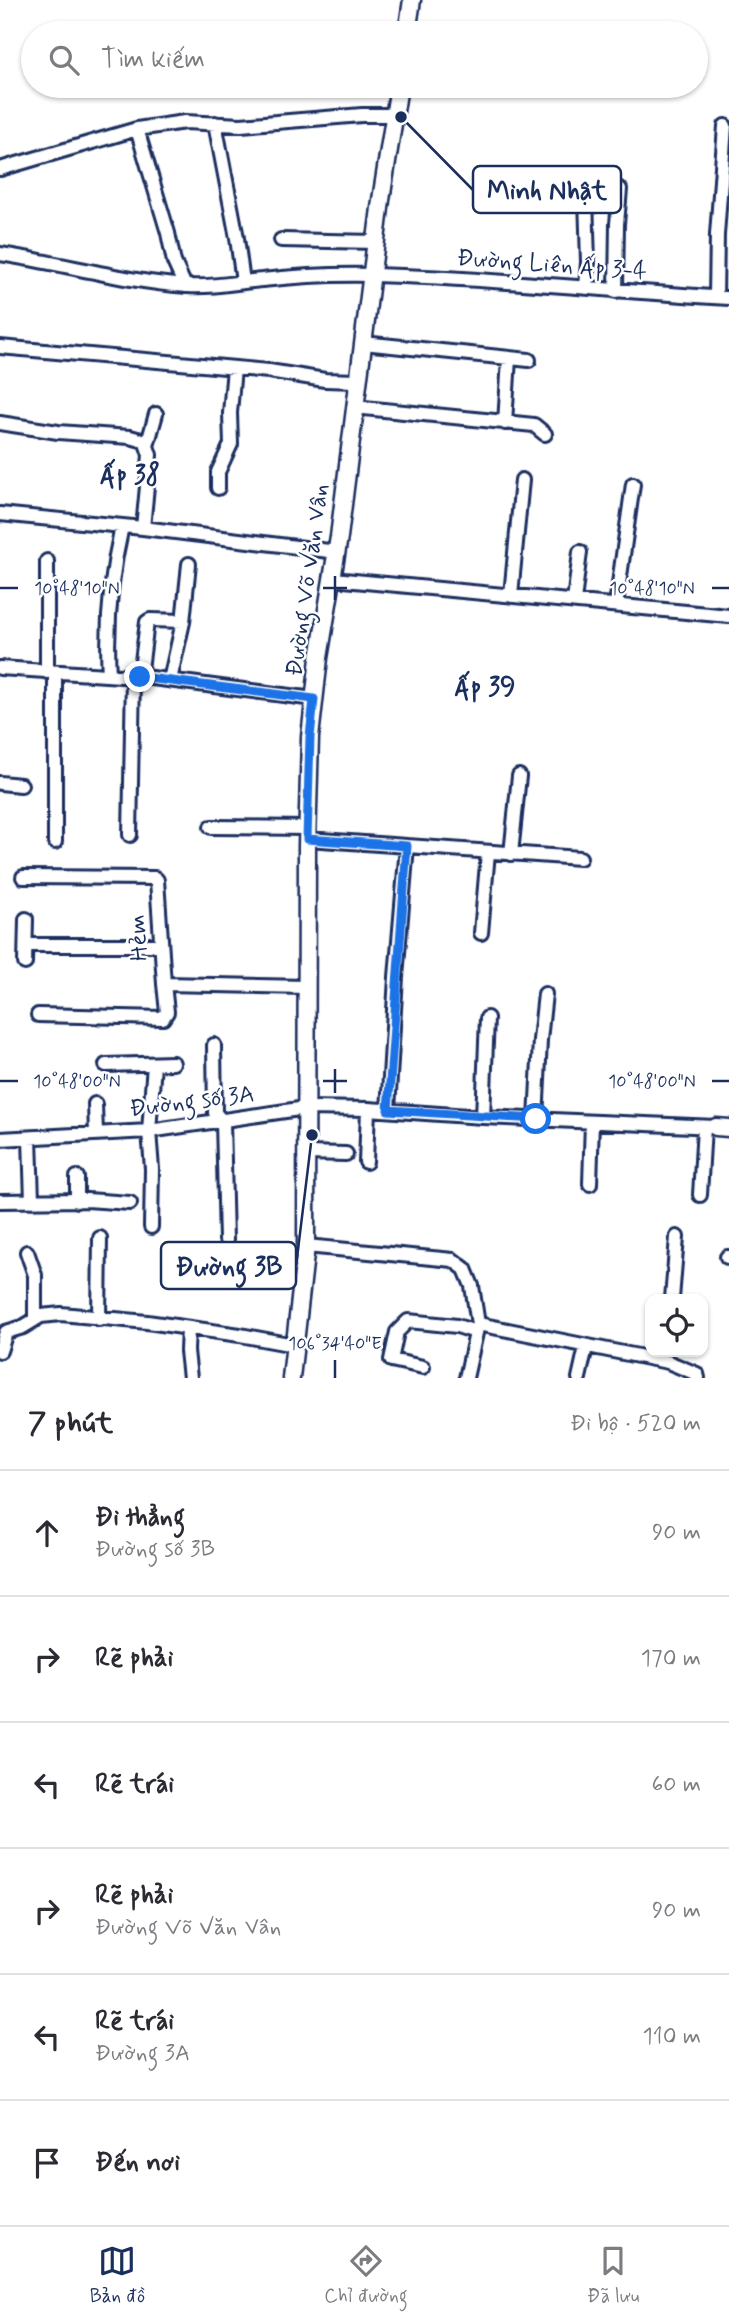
<!DOCTYPE html>
<html lang="vi">
<meta charset="utf-8">
<style>
:root{--surface:#fff;--page:#f7f7f7;--text:#2b2b33;--muted:#7c7c81;--line:#e1e1e2;--accent:#1b2f5e}
body{margin:0;font-family:Mynerve,sans-serif;background:var(--page);color:var(--text)}
.controls{position:absolute;right:21px;bottom:21px;display:grid;overflow:hidden;border-radius:14px;box-shadow:0 2px 5px #0004}
.controls button{width:63px;height:63px;display:grid;place-items:center;padding:0;border:0;border-bottom:2px solid var(--line);background:var(--surface);color:var(--text);font:35px sans-serif}
.stop{position:absolute;width:21px;height:21px;margin:-16px;border:5px solid #1a73e8;border-radius:50%;background:#fff}
.stop.end{background:#1a73e8;border-color:#fff;box-shadow:0 2px 7px #0008}
.list{margin:0;padding:0;list-style:none}
h2{display:flex;justify-content:space-between;align-items:center;height:91px;margin:0;padding:0 28px;font-size:30px}
h2 small{font-size:23px;font-weight:400;color:var(--muted)}
.list li{display:grid;grid-template-columns:46px 1fr auto;gap:21px;align-items:center;box-sizing:border-box;height:126px;padding:0 28px;border-top:2px solid var(--line)}
.list b{display:block;font-size:26px;white-space:nowrap}
.list p{margin:0;font-size:23px;white-space:nowrap;color:var(--muted)}
.list em{font-size:23px;font-style:normal;color:var(--muted)}
.icon{flex:none;width:38px;height:38px;fill:none;stroke:currentColor;stroke-width:2;stroke-linecap:round;stroke-linejoin:round}
.map{position:relative;flex:none;width:729px;height:1378px;overflow:hidden}
.search{position:absolute;background:var(--surface);box-shadow:0 2px 5px #0004;left:21px;right:21px;top:21px;height:77px;display:flex;align-items:center;gap:18px;box-sizing:border-box;padding:0 24px;border-radius:38px;color:var(--muted);font-size:26px}
.sheet{height:847px;background:var(--surface)}
nav{display:flex;justify-content:space-around;align-items:center;box-sizing:border-box;height:98px;border-top:2px solid var(--line);background:var(--surface);font-size:19px;color:var(--muted)}
nav a{display:grid;justify-items:center;gap:4px}
nav .on{color:var(--accent)}
.map>svg:first-child{display:block}
</style>
<div class="map">
<svg width="729" height="1378" viewBox="0 0 729 1378">
<rect width="100%" height="100%" fill="#fff"/>
<filter id="ink" filterUnits="userSpaceOnUse"><feTurbulence type="fractalNoise" baseFrequency=".0143" numOctaves="2"/><feDisplacementMap in="SourceGraphic" scale="14" xChannelSelector="R" yChannelSelector="G"/><feConvolveMatrix kernelMatrix="1 2 1 2 8 2 1 2 1" color-interpolation-filters="sRGB"/></filter>
<g filter="url(#ink)">
<g fill="none" stroke-linecap="round" stroke-linejoin="round">
<g stroke="#1b2f5e" stroke-width="18">
<path id="minor" d="M 215,123 L 237,238 L 243,282
M 137,129 L 168,233 L 174,262 L 185,286
M 0,169 L 137,129 L 185,122 L 241,125 L 362,115 L 394,115
M 281,240 L 376,242
M 0,254 C 63,263 125,282 188,286 C 213,288 238,282 262,280 C 298,276 337,274 374,275 C 492,278 611,291 729,298
M 586,287 L 588,262 L 586,198
M 616,291 L 617,224 L 620,189
M 716,297 L 717,235 L 725,126
M 363,343 L 529,360
M 0,347 L 269,371 L 325,380 L 357,381
M 354,407 L 534,425 L 545,434
M 0,423 L 58,432 L 130,437 L 145,441 L 147,446
M 505,423 L 509,358
M 218,488 L 218,472 L 231,444 L 230,413 L 234,368
M 0,514 L 143,528 L 337,552
M 143,528 L 150,455 L 147,446 L 156,414
M 47,561 L 47,672
M 333,579 L 729,616
M 511,595 L 522,480
M 574,601 L 580,552
M 616,605 L 633,484
M 0,668 L 152,678 L 314,699
M 55,673 L 55,842
M 109,675 C 106,625 111,574 122,526
M 140,677 L 147,622 L 150,620 L 183,621
M 170,680 L 183,622 L 189,564
M 0,783 L 21,785
M 211,827 L 307,828
M 130,835 L 133,677
M 307,839 L 580,858
M 511,854 L 519,776
M 23,877 L 155,878 L 157,880 L 164,984 L 307,987
M 481,933 L 488,852
M 26,945 L 160,945
M 25,963 L 26,919
M 38,1015 L 163,1018 L 167,1012 L 164,984
M 214,1045 L 215,1113 L 223,1122 L 226,1240
M 106,1065 L 173,1063
M 95,1104 L 96,1134
M 388,1110 L 396,977 L 407,846
M 483,1117 L 487,1018
M 536,1120 L 540,1040 L 545,994
M 30,1138 L 32,1201
M 0,1139 L 149,1131 L 306,1108 L 368,1109 L 483,1117 L 716,1127
M 306,1153 L 346,1154
M 366,1162 L 368,1109
M 77,1177 L 77,1201
M 590,1184 L 592,1122
M 700,1195 L 704,1127
M 0,1201 L 87,1200 L 130,1203
M 151,1227 L 152,1169 L 149,1131 L 154,1064
M 306,1246 L 453,1260 L 465,1269 L 472,1286 L 478,1324 L 466,1378
M 27,1252 L 35,1275 L 35,1319
M 727,1257 L 729,1257
M 672,1299 L 677,1237
M 99,1319 L 100,1238
M 478,1324 L 668,1362 L 697,1374 L 698,1378
M 188,1328 L 187,1351 L 190,1378
M 0,1351 L 6,1332 L 23,1327 L 41,1316 L 61,1314 L 147,1322 L 240,1335 L 294,1345
M 423,1367 L 391,1360 L 397,1332 L 408,1321 L 457,1326 L 476,1332
M 579,1378 L 586,1347"/>
</g>
<g stroke="#1b2f5e" stroke-width="21">
<path id="tertiary" d="M 407,33 L 412,0
M 716,1127 L 729,1128
M 291,1378 L 306,1246 L 307,846 L 310,737 L 319,658 L 339,537 L 381,200 L 399,86"/>
</g>
<use href="#minor" stroke="#fff" stroke-width="12"/>
<use href="#tertiary" stroke="#fff" stroke-width="16"/>
</g>
</g>
<g fill="none" stroke-linecap="round" stroke-linejoin="round" filter="url(#ink)">
<path stroke="#1a73e8" stroke-width="9" d="M 140,677 L 314,699 L 310,737 L 307,839 L 407,846 L 388,1110 L 536,1119"/>
</g>
<path fill="none" stroke="#1b2f5e" stroke-width="2.5" d="M 335,576 L 335,600M 0,588 L 18,588M 323,588 L 347,588M 712,588 L 729,588M 335,1069 L 335,1093M 0,1081 L 18,1081M 323,1081 L 347,1081M 712,1081 L 729,1081M 335,1360 L 335,1378"/>
<g text-anchor="middle" dominant-baseline="central" stroke-width="5" stroke-linejoin="round" paint-order="stroke">
<g font-size="24" fill="#1b2f5e" stroke="#fff">
<text transform="translate(552 265) rotate(4)">Đường Liên Ấp 3-4</text>
<text transform="translate(308 580) rotate(-82)">Đường Võ Văn Vân</text>
<text transform="translate(139 938) rotate(-94)">Hẻm</text>
<text transform="translate(192 1102) rotate(-7)">Đường số 3A</text>
</g>
<g font-size="26" font-weight="bold" fill="#1b2f5e" stroke="#fff">
<text x="130" y="476">Ấp 38</text>
<text x="485" y="688">Ấp 39</text>
</g>
</g>
<g font-size="18" text-anchor="middle" fill="#1b2f5e" stroke="#fff" stroke-width="5" stroke-linejoin="round" paint-order="stroke">
<text x="77" y="594">10°48'10"N</text>
<text x="652" y="594">10°48'10"N</text>
<text x="77" y="1087">10°48'00"N</text>
<text x="652" y="1087">10°48'00"N</text>
<text x="335" y="1349">106°34'40"E</text>
</g>
<path fill="none" stroke="#1b2f5e" stroke-width="2.5" d="M401 117L473 190M312 1135L296 1266"/>
<g fill="#1b2f5e" stroke="#fff" stroke-width="2.5">
<circle cx="401" cy="117" r="7"/>
<circle cx="312" cy="1135" r="7"/>
</g>
<g fill="#fff" stroke="#1b2f5e" stroke-width="2.5">
<rect x="473" y="166" width="148" height="47" rx="7"/>
<rect x="161" y="1242" width="135" height="47" rx="7"/>
</g>
<g font-size="26" text-anchor="middle" font-weight="bold" fill="#1b2f5e">
<text x="547" y="199">Minh Nhật</text>
<text x="229" y="1275">Đường 3B</text>
</g>
</svg>
<div class="controls">
<button><svg class="icon" aria-label="locate" viewBox="0 0 24 24"><circle cx="12" cy="12" r="6"/><path d="M12 2v4M12 18v4M2 12h4M18 12h4"/></svg></button>
</div>
<div class="stop" style="left:536px;top:1119px"></div>
<div class="stop end" style="left:140px;top:677px"></div>
<div class="search"><svg class="icon" aria-label="search" viewBox="0 0 24 24"><circle cx="10" cy="10" r="6"/><path d="M15 15l6 6"/></svg>Tìm kiếm</div>
</div>
<section class="sheet">
<h2>7 phút<small>Đi bộ · 520 m</small></h2>
<ul class="list">
<li><svg class="icon" aria-label="ahead" viewBox="0 0 24 24"><path d="M12 20V5M6 11l6-6 6 6"/></svg><div><b>Đi thẳng</b><p>Đường số 3B</p></div><em>90 m</em></li>
<li><svg class="icon" aria-label="right" viewBox="0 0 24 24"><path d="M7 20v-9h11M14 6l5 5-5 5"/></svg><div><b>Rẽ phải</b></div><em>170 m</em></li>
<li><svg class="icon" aria-label="left" viewBox="0 0 24 24"><path d="M17 20v-9H6M10 6l-5 5 5 5"/></svg><div><b>Rẽ trái</b></div><em>60 m</em></li>
<li><svg class="icon" aria-label="right" viewBox="0 0 24 24"><path d="M7 20v-9h11M14 6l5 5-5 5"/></svg><div><b>Rẽ phải</b><p>Đường Võ Văn Vân</p></div><em>90 m</em></li>
<li><svg class="icon" aria-label="left" viewBox="0 0 24 24"><path d="M17 20v-9H6M10 6l-5 5 5 5"/></svg><div><b>Rẽ trái</b><p>Đường 3A</p></div><em>110 m</em></li>
<li><svg class="icon" aria-label="arrive" viewBox="0 0 24 24"><path d="M6 21V4h12l-3 4 3 4H6"/></svg><div><b>Đến nơi</b></div></li>
</ul>
</section>
<nav>
<a class="on"><svg class="icon" aria-label="map" viewBox="0 0 24 24"><path d="M3 6l6-2 6 2 6-2v14l-6 2-6-2-6 2zM9 4v14M15 6v14"/></svg>Bản đồ</a>
<a><svg class="icon" aria-label="directions" viewBox="0 0 24 24"><path d="M12 3l9 9-9 9-9-9zM9 14v-3h6M13 9l2 2-2 2"/></svg>Chỉ đường</a>
<a><svg class="icon" aria-label="saved" viewBox="0 0 24 24"><path d="M7 4h10v16l-5-4-5 4z"/></svg>Đã lưu</a>
</nav>
